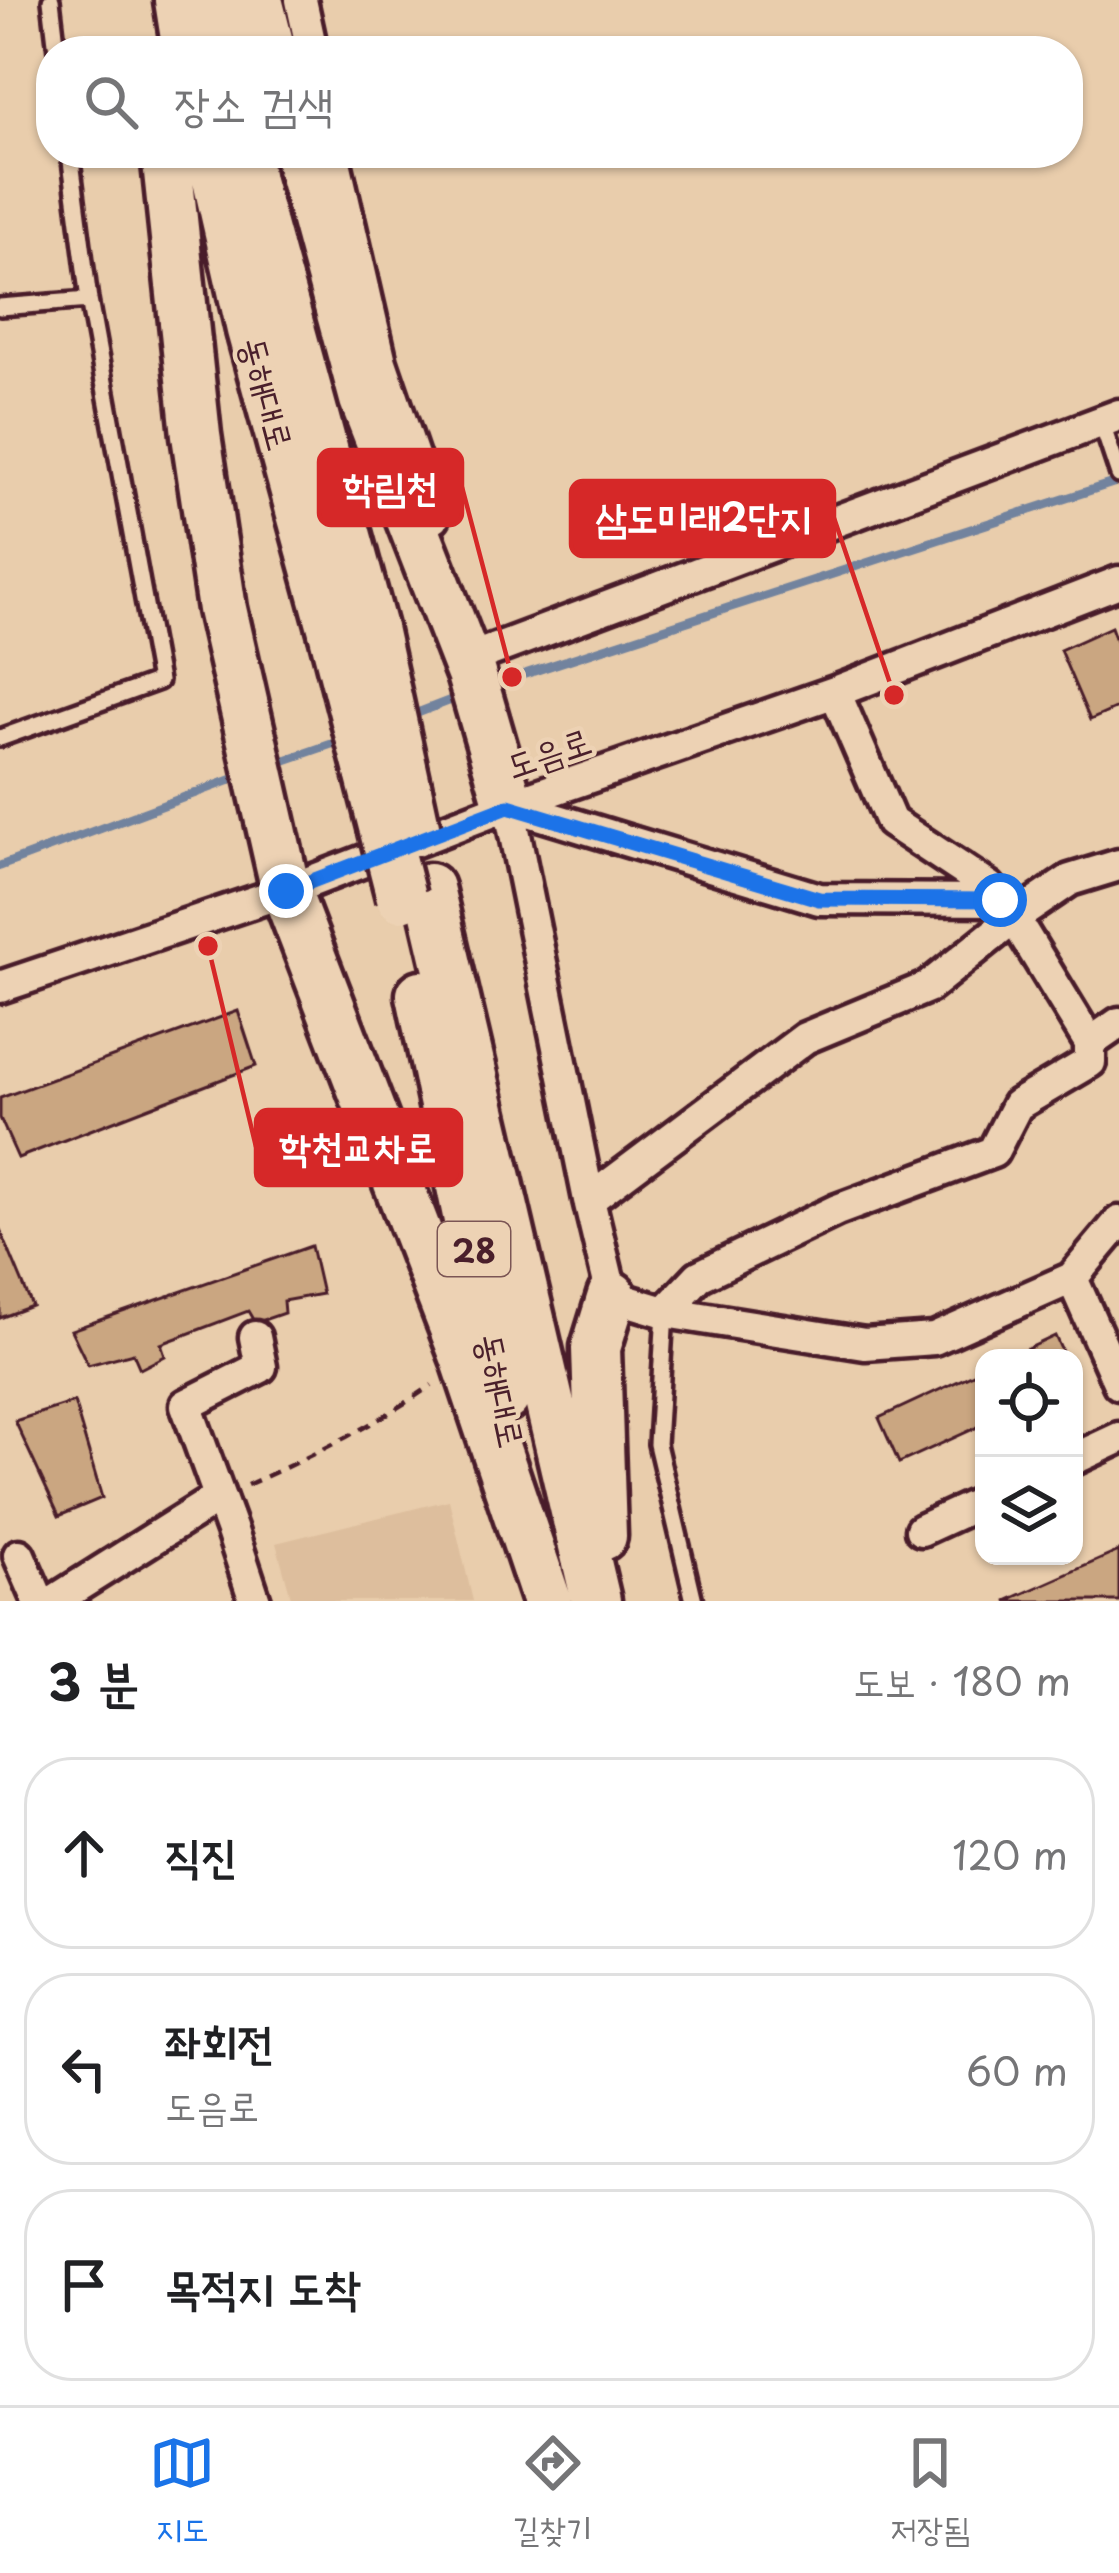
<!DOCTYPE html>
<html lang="ko">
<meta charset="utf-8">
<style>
:root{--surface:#fff;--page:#f2f2f2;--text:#202124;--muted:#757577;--line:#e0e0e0;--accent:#1a73e8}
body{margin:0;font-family:"Playpen Sans","Poor Story",sans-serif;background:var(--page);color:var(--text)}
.controls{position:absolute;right:36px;bottom:36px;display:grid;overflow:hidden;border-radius:24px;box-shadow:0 3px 9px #0004}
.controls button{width:108px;height:108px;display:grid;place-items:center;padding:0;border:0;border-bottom:3px solid var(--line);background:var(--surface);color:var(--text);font:60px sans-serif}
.stop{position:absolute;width:36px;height:36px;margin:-27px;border:9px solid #1a73e8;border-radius:50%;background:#fff}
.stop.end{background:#1a73e8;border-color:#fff;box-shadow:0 3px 12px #0008}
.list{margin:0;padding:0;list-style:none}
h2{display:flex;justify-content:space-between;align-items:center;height:156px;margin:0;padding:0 48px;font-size:51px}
h2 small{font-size:39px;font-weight:400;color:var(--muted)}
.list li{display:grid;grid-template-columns:78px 1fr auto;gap:36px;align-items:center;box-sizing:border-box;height:192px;margin:0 24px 24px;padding:0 24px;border:3px solid var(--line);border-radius:48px}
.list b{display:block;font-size:45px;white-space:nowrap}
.list p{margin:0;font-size:39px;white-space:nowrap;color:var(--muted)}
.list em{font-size:39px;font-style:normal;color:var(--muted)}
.icon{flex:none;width:66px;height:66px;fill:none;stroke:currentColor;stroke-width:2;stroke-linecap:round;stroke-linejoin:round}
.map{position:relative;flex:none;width:1119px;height:1601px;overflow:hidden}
.search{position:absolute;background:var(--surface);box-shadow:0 3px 9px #0004;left:36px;right:36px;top:36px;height:132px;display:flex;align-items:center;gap:30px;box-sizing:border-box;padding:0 42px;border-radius:48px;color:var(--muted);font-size:45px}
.sheet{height:804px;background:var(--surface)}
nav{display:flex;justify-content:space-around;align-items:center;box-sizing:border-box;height:168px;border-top:3px solid var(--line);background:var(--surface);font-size:33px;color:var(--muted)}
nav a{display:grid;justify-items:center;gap:6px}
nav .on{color:var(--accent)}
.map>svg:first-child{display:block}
</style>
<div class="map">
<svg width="1119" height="1601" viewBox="0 0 1119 1601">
<rect width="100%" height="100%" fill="#e9cdac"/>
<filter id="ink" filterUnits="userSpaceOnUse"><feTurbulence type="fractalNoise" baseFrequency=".00833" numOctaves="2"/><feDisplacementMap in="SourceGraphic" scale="24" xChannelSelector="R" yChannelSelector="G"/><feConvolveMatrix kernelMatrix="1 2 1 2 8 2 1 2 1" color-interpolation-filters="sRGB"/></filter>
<g filter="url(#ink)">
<path fill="#ddbe9d" d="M 449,1500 L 473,1601 L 292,1601 L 276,1543 Z"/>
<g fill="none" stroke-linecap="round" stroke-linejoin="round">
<path stroke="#72839e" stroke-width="9" d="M 491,685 L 1119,481
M 407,717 L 464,695
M 271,765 L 346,739
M 0,866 L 244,775"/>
</g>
<path fill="#caa681" stroke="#4a1f2b" stroke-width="3" d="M 1111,627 L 1119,649 L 1119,707 L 1090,720 L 1060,650 Z
M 238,1011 L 256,1066 L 18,1158 L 0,1118 L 0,1098 Z
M 0,1229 L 32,1306 L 0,1318 Z
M 311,1246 L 322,1294 L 283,1301 L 284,1313 L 255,1323 L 248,1311 L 161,1344 L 165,1356 L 140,1369 L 133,1353 L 88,1365 L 71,1330 Z
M 1055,1336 L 1065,1358 L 1008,1358 Z
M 984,1369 L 984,1424 L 899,1463 L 879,1418 Z
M 74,1402 L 102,1498 L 59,1516 L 15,1421 Z
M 1119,1551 L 1119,1601 L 1006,1601 Z"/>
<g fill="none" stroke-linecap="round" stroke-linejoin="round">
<g stroke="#4a1f2b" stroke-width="24">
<path id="service" d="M 51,0 L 57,51
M 0,307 L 89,300
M 1101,421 L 1119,475
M 0,738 L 159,681 L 89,300 L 70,153
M 665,1312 L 657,1444 L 694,1601"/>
</g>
<g stroke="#4a1f2b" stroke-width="39">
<path id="minor" d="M 301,0 L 312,51
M 333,153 L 381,362 L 434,517
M 463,645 L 466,660 L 1119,415
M 835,692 L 891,822 L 989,887 L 1014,918 L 1090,1043 L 1119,1023
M 509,805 L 589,1200 L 612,1296 L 665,1312 L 865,1344 L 934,1339 L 1072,1278 L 1119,1222
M 509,805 L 819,899 L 1000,900
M 0,987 L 286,891 L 509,805 L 835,692 L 1119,582
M 589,1200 L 805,1038 L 928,987 L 1014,918 L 1070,880 L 1119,865
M 1072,1278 L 1119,1384
M 665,1312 L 699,1276 L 837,1210 L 993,1152 L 1017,1105 L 1090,1062 L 1090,1043
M 1074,1459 L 1119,1438
M 921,1530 L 984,1501
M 19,1555 L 39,1601
M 54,1601 L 219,1497
M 255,1601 L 232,1531 L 186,1405 L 261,1367 L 255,1337"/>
</g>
<g stroke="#4a1f2b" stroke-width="57">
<path id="primary" d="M 179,0 L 187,51
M 217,0 L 227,51
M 258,0 L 271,51
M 166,153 L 196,435 L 222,609 L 286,891 L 465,1357 L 547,1601
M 211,153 L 251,330 L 333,631
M 245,153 L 250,181 L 372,628
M 298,153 L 364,399 L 471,674 L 509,805
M 429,888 L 596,1601
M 421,995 L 505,1397
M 602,1536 L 596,1348 L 612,1296"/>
</g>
<path stroke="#4a1f2b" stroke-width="4.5" stroke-dasharray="12 9" stroke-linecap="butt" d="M 247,1485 C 310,1457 375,1425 432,1385"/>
<use href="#service" stroke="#edd2b4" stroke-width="15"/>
<use href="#minor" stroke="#edd2b4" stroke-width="30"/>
<use href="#primary" stroke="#edd2b4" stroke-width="48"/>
<g stroke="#4a1f2b" stroke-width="57" stroke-linecap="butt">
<path id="primary-bridge" d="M 372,628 L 416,831
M 333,631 L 401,897"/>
</g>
<use href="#primary-bridge" stroke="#edd2b4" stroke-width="48"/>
</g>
</g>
<g fill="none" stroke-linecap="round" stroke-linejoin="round" filter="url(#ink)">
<path stroke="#1a73e8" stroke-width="15" d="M 286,891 L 508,806 L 819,899 L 1000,900"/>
</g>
<g text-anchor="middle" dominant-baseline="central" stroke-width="9" stroke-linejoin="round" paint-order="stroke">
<rect fill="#edd2b4" stroke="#7b5554" stroke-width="3" x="438" y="1222" width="72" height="54" rx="9"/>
<g font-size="33" font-weight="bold" fill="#4a1f2b">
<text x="474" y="1249">28</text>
</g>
<g font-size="36" fill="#4a1f2b" stroke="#edd2b4">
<text transform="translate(269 393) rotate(75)">동해대로</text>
<text transform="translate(548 751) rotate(-19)">도음로</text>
<text transform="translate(503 1390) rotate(78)">동해대로</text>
</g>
</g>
<path fill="none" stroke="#d62828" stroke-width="4.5" d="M512 677L462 487M894 695L834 518M208 946L256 1147"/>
<g fill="#d62828" stroke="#edd2b4" stroke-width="4.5">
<circle cx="512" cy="677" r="12"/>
<circle cx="894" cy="695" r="12"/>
<circle cx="208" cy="946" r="12"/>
</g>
<g fill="#d62828" stroke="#d62828" stroke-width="4.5">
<rect x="319" y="450" width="143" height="75" rx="12"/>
<rect x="571" y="481" width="263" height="75" rx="12"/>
<rect x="256" y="1110" width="205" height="75" rx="12"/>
</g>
<g font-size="39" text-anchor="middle" font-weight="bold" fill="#fff">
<text x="390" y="501">학림천</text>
<text x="703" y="532">삼도미래2단지</text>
<text x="358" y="1161">학천교차로</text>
</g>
</svg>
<div class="controls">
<button><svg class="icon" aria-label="locate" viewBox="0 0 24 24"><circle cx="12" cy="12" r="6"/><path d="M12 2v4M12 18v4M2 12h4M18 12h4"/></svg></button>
<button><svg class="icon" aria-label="layers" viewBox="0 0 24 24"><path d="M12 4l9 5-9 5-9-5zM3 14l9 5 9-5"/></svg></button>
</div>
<div class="stop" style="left:1000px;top:900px"></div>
<div class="stop end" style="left:286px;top:891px"></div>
<div class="search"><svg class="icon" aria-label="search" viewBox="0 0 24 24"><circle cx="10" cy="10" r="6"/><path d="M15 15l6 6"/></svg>장소 검색</div>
</div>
<section class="sheet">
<h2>3 분<small>도보 · 180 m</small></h2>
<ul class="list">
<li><svg class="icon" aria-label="ahead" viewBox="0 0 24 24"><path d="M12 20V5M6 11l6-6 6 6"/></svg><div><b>직진</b></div><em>120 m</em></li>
<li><svg class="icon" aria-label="left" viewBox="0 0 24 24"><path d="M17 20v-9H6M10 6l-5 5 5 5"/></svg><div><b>좌회전</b><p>도음로</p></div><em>60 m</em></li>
<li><svg class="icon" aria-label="arrive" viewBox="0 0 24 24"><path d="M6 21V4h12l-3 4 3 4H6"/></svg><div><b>목적지 도착</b></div></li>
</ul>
</section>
<nav>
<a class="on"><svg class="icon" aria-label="map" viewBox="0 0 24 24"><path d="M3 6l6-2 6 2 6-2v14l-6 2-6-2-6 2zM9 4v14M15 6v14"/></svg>지도</a>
<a><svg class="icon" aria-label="directions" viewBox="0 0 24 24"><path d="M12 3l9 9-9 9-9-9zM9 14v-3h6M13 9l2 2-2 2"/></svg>길찾기</a>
<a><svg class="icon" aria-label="saved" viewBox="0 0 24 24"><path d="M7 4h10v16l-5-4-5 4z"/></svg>저장됨</a>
</nav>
